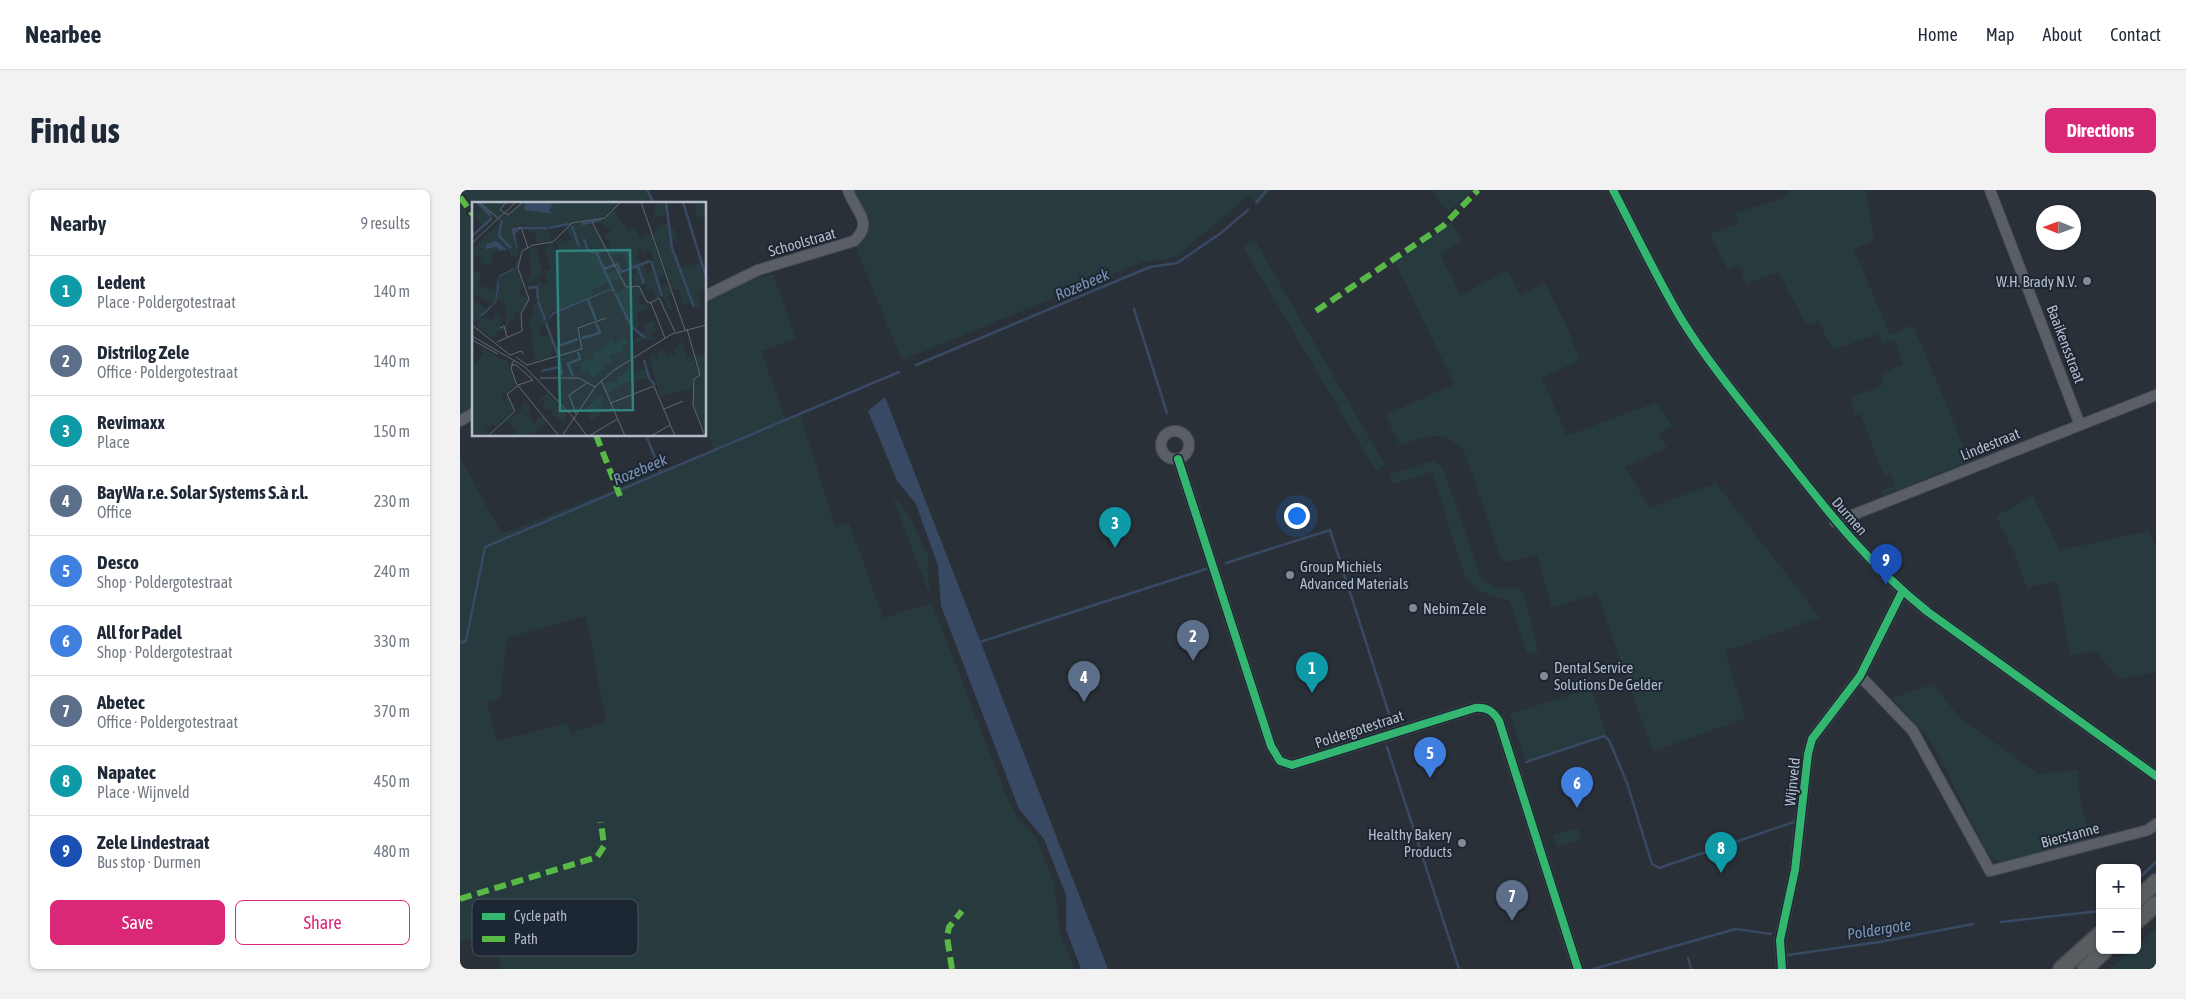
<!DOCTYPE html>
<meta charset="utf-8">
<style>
:root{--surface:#fff;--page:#f2f2f3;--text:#1f2937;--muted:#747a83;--line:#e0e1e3;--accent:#db2777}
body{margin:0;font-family:"Asap Condensed",sans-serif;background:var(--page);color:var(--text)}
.controls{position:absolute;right:15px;bottom:15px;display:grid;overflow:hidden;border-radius:8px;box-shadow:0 1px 4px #0004}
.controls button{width:45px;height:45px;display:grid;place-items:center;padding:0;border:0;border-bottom:1px solid var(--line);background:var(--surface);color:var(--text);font:25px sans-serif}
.compass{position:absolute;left:1576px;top:15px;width:45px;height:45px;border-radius:50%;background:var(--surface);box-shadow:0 1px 4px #0004;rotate:271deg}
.you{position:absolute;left:836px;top:325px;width:18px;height:18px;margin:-12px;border:4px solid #fff;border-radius:50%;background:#1a73e8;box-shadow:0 0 0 8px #1a73e833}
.badge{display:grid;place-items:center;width:32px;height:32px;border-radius:50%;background:var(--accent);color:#fff;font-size:16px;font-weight:700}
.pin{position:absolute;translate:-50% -41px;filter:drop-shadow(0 1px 2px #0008)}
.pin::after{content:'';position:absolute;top:26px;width:18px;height:15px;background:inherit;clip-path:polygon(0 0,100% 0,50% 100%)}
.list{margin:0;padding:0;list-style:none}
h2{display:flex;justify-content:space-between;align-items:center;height:65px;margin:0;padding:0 20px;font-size:21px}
h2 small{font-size:16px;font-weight:400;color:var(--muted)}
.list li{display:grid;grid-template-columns:32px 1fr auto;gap:15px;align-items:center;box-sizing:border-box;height:70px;padding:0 20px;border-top:1px solid var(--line)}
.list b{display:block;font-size:19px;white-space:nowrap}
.list p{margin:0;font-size:16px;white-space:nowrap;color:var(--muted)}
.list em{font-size:16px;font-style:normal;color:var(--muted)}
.actions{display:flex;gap:10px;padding:15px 20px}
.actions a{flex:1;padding:11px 0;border:1px solid var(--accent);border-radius:8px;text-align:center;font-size:18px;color:var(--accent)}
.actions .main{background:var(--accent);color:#fff}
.map{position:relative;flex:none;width:1696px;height:779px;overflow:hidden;border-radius:8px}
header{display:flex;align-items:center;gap:30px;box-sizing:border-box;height:70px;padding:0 25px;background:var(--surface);border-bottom:1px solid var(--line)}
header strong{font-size:24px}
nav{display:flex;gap:28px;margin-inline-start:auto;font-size:18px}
.intro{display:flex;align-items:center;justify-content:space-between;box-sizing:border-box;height:120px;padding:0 30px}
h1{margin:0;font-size:35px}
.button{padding:12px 22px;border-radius:8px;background:var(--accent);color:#fff;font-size:18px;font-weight:700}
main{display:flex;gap:30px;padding:0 30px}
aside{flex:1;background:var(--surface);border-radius:8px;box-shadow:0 1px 4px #0004}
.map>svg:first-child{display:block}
</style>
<header>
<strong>Nearbee</strong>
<nav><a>Home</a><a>Map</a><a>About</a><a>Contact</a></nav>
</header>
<div class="intro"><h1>Find us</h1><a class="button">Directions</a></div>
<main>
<aside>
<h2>Nearby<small>9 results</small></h2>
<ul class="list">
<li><span class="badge" style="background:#0f9aa8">1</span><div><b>Ledent</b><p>Place · Poldergotestraat</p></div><em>140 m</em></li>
<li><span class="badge" style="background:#5c6f8a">2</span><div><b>Distrilog Zele</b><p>Office · Poldergotestraat</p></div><em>140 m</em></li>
<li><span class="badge" style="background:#0f9aa8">3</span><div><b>Revimaxx</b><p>Place</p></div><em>150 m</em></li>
<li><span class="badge" style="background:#5c6f8a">4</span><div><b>BayWa r.e. Solar Systems S.à r.l.</b><p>Office</p></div><em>230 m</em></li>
<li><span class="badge" style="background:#3f7fe0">5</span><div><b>Desco</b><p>Shop · Poldergotestraat</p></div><em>240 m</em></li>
<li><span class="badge" style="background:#3f7fe0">6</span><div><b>All for Padel</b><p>Shop · Poldergotestraat</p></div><em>330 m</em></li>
<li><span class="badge" style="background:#5c6f8a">7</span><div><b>Abetec</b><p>Office · Poldergotestraat</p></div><em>370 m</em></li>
<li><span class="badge" style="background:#0f9aa8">8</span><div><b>Napatec</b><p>Place · Wijnveld</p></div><em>450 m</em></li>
<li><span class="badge" style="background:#1a4fb4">9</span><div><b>Zele Lindestraat</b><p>Bus stop · Durmen</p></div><em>480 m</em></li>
</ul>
<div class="actions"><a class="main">Save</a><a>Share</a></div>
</aside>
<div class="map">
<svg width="1696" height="779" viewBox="0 0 1696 779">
<rect width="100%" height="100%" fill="#2a3038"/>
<path fill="#273a3e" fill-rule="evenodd" d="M 0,0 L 190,0 L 196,14 L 14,15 Z
M 393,0 L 811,0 L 799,14 L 788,6 L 721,63 L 709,69 L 682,72 L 442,170 L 395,56 C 421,34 404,23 393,0 Z
M 972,0 L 1013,0 L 988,22 Z
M 1329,0 L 1406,0 L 1414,51 L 1394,59 L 1430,145 L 1453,135 L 1510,271 L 1422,306 L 1421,301 L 1435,295 L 1430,283 L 1424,286 L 1400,223 L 1395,226 L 1390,208 L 1423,195 L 1421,184 L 1443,174 L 1435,150 L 1422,154 L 1418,144 L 1373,160 L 1358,131 L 1347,135 L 1318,82 L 1286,94 L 1279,75 L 1268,80 L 1250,44 L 1279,34 L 1275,23 L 1327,7 Z
M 0,13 L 14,34 L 14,219 L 0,227 Z
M 992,32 L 1002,51 L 980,64 L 1001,105 L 1048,80 L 1060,105 L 1085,93 L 1107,137 L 1120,170 L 1082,188 L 1107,246 L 1196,212 L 1213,236 L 1199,243 L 1207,258 L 1165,277 L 1190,318 L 1256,293 L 1360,428 L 1265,461 L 1285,528 L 1193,562 L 1137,404 L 1092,418 L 1077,364 L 1049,372 L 1044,371 L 1039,363 L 1004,261 C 983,237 966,247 940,255 L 925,225 L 994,194 L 935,72 Z
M 794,49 L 925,275 L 916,281 L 783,57 Z
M 313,84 L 336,148 L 301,161 L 326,229 L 340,223 L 375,337 L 389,332 L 423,428 L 472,413 L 546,605 L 556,625 L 577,649 L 595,697 L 599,738 L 614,779 L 36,779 L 41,777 L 29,744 L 0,753 L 0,267 L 42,344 L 254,260 L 245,237 L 245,112 L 287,91 ZM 126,426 L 146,531 L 111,543 L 107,533 L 37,551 L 27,512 L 40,509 L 47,448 Z
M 973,271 L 982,276 L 1022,390 L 1040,399 L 1060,398 L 1065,406 L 1078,462 L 1067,464 L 1050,411 L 1019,401 L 1005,387 L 972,282 L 934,294 L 928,285 Z
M 432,305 L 449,325 L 468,366 L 469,404 Z
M 1573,306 L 1600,360 L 1689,341 L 1696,357 L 1696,482 L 1659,489 L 1636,461 L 1610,465 L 1597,391 L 1567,398 L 1555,365 L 1536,326 Z
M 1473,494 L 1501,529 L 1579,584 L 1619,580 C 1616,605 1626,629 1630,653 L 1555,672 L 1538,671 L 1531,667 L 1520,649 L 1485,577 L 1469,549 L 1432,508 Z
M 1131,498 L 1147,545 L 1066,572 L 1050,524 Z
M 1117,638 L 1121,650 L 1097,657 L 1093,645 Z
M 1696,738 L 1696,779 L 1650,779 L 1671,760 L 1677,760 L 1677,755 Z"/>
<path fill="#384963" d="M 425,207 L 648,779 L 621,779 L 606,739 L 606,705 L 584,649 L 559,619 L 481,416 L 478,376 L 456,314 L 437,291 L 408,221 Z"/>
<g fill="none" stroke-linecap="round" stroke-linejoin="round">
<path stroke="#384963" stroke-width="2.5" d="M 187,0 L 194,14
M 796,13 L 807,0
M 674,119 L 707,223
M 456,175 L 690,77 L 717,73 L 761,43 L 788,20
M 186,245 L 201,283
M 766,373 L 870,340 L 929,524
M 520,452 L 746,379
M 0,453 L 6,451 L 25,357 L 439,182
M 927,557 L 999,779
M 1066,572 L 1144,546 L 1149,550 L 1167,593 L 1192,674 L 1199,678 L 1334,632
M 1677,690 L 1696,672
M 1541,732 L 1640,721
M 1328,765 L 1419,752 L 1513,734
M 1228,768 L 1231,779
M 1133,779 L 1276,739 L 1311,744"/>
<g stroke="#484c53" stroke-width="12">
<path id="minor" d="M 1153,0 C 1175,42 1196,86 1220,127 C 1247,171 1281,212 1313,252 C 1363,315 1404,371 1468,422 L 1696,586
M 1530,0 L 1620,235
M 245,106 L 298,80 L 394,51 C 415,32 394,20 388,0
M 0,231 L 14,223
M701 255a14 14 0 1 1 28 0a14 14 0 1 1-28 0Z
M 718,269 L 811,556 L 820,571 L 832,575 L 1015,518 C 1027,517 1033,521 1039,531 L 1118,779
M 1375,332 L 1696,205
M 1400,486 L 1453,541 L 1530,681 L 1688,640 L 1696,634
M 1322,779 L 1320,750 L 1335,680 L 1348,564 L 1352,549 L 1400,486 L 1442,402"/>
</g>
<g stroke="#474c53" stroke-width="18">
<path id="highway" d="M 1677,710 L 1696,692
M 1677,731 L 1696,714
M 1601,779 L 1640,744
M 1625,779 L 1645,760"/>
</g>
<use href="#minor" stroke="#5a5e66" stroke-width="10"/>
<use href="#highway" stroke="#5a5d60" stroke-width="15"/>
<path stroke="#58b947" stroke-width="6" stroke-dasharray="12 6" stroke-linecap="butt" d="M 0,7 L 14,26
M 856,121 L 983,36 L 1018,0
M 136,245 L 160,306
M 0,709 L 137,667 L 144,656 L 141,632
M 492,779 L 487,747 L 489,737 L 502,721"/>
<g stroke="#1d2633" stroke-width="11">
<path id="cycleway" d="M 1153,0 C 1175,42 1196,86 1220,127 C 1247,171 1281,212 1313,252 C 1363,315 1404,371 1468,422 L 1696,586
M 718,269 L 811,556 L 820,571 L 832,575 L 1015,518 C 1027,517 1033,521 1039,531 L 1118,779
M 1322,779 L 1320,750 L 1335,680 L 1348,564 L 1352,549 L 1400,486 L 1442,402"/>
</g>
<use href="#cycleway" stroke="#33b770" stroke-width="8"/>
</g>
<g fill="#848b96" stroke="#1d2633" stroke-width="2">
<circle cx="1627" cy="91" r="5"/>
<circle cx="830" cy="385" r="5"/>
<circle cx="953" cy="418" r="5"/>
<circle cx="1084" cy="486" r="5"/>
<circle cx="1002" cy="653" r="5"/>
</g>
<g text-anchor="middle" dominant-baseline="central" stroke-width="4" stroke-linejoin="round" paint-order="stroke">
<g font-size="15" fill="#b4bcc9" stroke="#1d2633">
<text transform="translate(342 52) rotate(-16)">Schoolstraat</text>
<text transform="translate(1606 154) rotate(69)">Baaikensstraat</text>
<text transform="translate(1530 254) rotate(-22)">Lindestraat</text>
<text transform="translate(1390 326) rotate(49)">Durmen</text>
<text transform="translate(899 539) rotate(-18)">Poldergotestraat</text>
<text transform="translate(1332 592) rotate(-84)">Wijnveld</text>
<text transform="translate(1610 645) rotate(-15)">Bierstanne</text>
</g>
<g font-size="15" fill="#b4bcc9" stroke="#1d2633" text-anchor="start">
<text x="1617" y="91" text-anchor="end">W.H. Brady N.V.</text>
<text x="840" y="376">Group Michiels<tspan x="840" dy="17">Advanced Materials</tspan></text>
<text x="963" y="418">Nebim Zele</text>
<text x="1094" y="477">Dental Service<tspan x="1094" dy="17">Solutions De Gelder</tspan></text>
<text x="992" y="644" text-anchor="end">Healthy Bakery<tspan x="992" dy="17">Products</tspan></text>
</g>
<g font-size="16" font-style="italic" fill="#7c92b1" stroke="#1d2633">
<text transform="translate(622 94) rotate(-23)">Rozebeek</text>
<text transform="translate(180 279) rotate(-23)">Rozebeek</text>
<text transform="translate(1419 739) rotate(-9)">Poldergote</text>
</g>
</g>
<g transform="translate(12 12)">
<rect width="234" height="234" fill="#2a3038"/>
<path d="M 3,0 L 39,0 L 27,11 L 31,14 L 52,0 L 149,0 L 133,15 L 108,21 L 80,25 L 43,23 L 39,29 L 46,54 L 38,54 L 37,48 L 20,50 L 20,64 L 8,61 L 9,54 L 0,53 L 0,48 L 29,20 L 21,15 L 11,24 L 2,12 L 8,7 ZM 222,0 L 234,0 L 234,13 L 229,16 L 216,21 L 223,36 L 234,75 L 215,20 L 226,17 ZM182 8a7 7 0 1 1 14 0a7 7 0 1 1-14 0ZM 142,8 L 156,29 L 163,26 L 169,37 L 155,49 L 140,54 L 135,46 L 126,53 L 134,72 L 146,67 L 151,78 L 138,79 L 119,88 L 120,93 L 80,109 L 74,123 L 67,126 L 69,134 L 78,133 L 84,148 L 78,150 L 79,153 L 85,155 L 52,161 L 63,157 L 59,139 L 62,137 L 56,119 L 60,117 L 56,116 L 61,113 L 61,104 L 68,98 L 64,79 L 69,79 L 71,84 L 76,82 L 72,69 L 79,67 L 73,46 L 81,41 L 85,53 L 88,52 L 84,39 L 90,36 L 92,40 L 100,38 L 94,26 L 102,21 L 117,20 L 135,45 L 139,42 L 132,33 L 139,29 L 127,19 ZM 196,21 L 196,28 L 202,27 L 205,38 L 199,40 L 208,66 L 228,61 L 234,78 L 234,87 L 225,91 L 230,103 L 223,107 L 221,102 L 211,102 L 206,87 L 201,88 L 181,32 L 185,26 ZM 56,26 L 77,27 L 81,40 L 66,42 L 62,29 L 57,32 ZM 179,30 L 193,74 L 188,78 L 190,84 L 197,82 L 200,92 L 196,94 L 200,108 L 197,109 L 191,94 L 184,96 L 181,88 L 176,90 L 173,83 L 168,84 L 171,93 L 167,95 L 168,102 L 180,104 L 165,111 L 167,131 L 154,116 L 143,90 L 163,84 L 159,73 L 164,73 L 161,65 L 157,67 L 150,52 ZM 169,46 L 171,51 L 179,47 L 182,69 L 175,71 L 172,61 L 169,62 L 164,50 ZM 63,43 L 71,73 L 54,82 L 60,70 L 56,50 ZM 45,65 L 54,86 L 47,88 L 48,92 L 57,96 L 49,111 L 41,109 L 43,116 L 36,121 L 36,127 L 26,129 L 22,137 L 4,124 L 10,115 L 20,118 L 26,110 L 30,119 L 29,124 L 34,122 L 33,100 L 25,97 L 26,75 ZM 0,69 L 7,70 L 26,74 L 9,71 L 7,83 L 25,90 L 22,102 L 0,92 ZM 0,95 L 16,108 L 1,118 L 0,104 L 4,100 ZM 179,119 L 187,121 L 181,124 L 185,130 L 178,129 L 183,137 L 181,139 L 172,136 L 161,144 L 158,141 L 173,131 L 172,123 ZM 139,136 L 142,142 L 153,136 L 157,142 L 150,142 L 151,150 L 137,153 L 140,161 L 130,161 L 133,167 L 120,177 L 117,168 L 111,170 L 107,161 L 122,156 L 121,152 L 135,143 ZM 209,138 L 215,157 L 221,155 L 227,172 L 220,187 L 188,194 L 177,154 L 182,151 L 186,158 L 185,150 L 192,147 L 195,154 L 201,152 L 203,155 L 202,147 L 207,145 L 206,139 ZM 11,146 L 26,156 L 35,158 L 44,184 L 30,193 L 33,199 L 35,193 L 43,207 L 23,226 L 20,222 L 16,225 L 13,223 L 17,231 L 15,234 L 5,234 L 0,230 L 0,165 L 12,153 L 9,149 ZM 234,151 L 234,233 L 222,203 L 222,177 L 227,174 L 223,155 ZM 156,166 L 164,174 L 164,169 L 175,166 L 177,175 L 155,180 L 135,191 L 132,182 L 141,179 L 146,184 L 145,178 ZM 75,191 L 94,212 L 94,220 L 80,214 L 81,207 L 71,208 L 73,198 L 66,200 ZM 130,193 L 128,213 L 118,219 L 115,205 ZM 53,201 L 59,205 L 57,213 L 62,223 L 66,216 L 72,214 L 74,222 L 80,222 L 69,224 L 62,230 L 65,234 L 37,234 L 46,230 L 34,218 L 50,208 L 49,203 Z" fill="#273a3e" fill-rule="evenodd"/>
<path d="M 55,0 L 82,0 L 77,9 L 80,12 L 53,8 L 52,3 ZM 42,25 L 49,26 L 43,32 L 47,53 L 45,65 L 38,70 L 26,75 L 27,85 L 24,100 L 14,111 L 0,121 L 23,100 L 26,74 L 44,65 L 47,53 L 39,28 ZM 138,87 L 139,88 L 82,112 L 75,120 L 81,110 Z" fill="#384963"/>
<path fill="none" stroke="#384963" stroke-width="2.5" d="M 5,0 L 19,14M 194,0 L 200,46 L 222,105M 211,0 L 234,75M 30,18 L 27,34 L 39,46M 110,22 L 129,18M 100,24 L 107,45M 50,26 L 76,26M 77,26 L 97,22M 0,34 L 20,16M 112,37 L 116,49 L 125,51 L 142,90M 14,44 L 24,40 L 33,48M 14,46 L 24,43 L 30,48M 179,59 L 190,94M 166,64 L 172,82M 132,67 L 145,62 L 149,70 L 178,59M 56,86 L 65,85 L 66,98M 143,91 L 158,122M 116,98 L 124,118M 66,99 L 73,118M 74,121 L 86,153M 158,123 L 173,136M 110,136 L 128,131 L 124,121M 86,144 L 106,137M 87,156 L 90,173M 172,158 L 177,176 L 183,183M 69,169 L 88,165M 101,174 L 96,162 L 108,157 L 106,150"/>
<path fill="none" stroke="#616872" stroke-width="1" d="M 7,0 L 27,17M 34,0 L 28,8 L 36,13 L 51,0M 169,0 L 213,128M 120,20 L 154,85 L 167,84 L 175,100 L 179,101 L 193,136M 46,26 L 49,25 L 56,46M 0,41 L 44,0M 178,101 L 187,96 L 203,130M 0,123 L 38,153 L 49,149 L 52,152M 28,126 L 32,124 L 35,135M 215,127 L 228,173 L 222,177 L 221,203 L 233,234M 0,134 L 53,165 L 101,215 L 115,234M 0,138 L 26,152M 25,140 L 50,129 L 49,112 L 57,97 L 46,66 L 50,49 L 61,43 L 81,40 L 100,21 L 133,16 L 149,0M 44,155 L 55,163 L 110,147 L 106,126 L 134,116M 42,158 L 39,166 L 44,181 L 87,234M 39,163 L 44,163 L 61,178 L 46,183M 68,176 L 107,176 L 123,185M 129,178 L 153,234M 139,201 L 182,184 L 203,234M 192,207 L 211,199M 104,212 L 97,193 L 115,181M 16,234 L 43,209 L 35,192 L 46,184M 90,234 L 123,185 L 142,168 L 200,132 L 234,123M 117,234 L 145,217M 179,234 L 198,223"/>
<path fill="#308480" fill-opacity="0.15" stroke="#308480" stroke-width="2.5" d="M 158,48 L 161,208 L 88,209 L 85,49 Z"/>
<rect width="234" height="234" fill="none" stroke="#b4bcc9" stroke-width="2.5"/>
</g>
<rect x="12" y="709" width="166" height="57" rx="8" fill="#1d2633" stroke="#4a5360" stroke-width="1"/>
<rect x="22" y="723" width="23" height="7" fill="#33b770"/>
<rect x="22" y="746" width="23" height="6" fill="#58b947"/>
<g font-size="14" fill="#b4bcc9">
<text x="54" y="731">Cycle path</text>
<text x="54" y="754">Path</text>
</g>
</svg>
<div class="controls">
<button>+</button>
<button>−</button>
</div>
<svg class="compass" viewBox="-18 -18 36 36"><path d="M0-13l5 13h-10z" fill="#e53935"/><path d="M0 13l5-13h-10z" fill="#747a83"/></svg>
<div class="you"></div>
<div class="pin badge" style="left:852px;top:503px;background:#0f9aa8">1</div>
<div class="pin badge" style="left:733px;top:471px;background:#5c6f8a">2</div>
<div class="pin badge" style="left:655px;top:358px;background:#0f9aa8">3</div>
<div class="pin badge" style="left:624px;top:512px;background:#5c6f8a">4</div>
<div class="pin badge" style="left:970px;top:588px;background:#3f7fe0">5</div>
<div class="pin badge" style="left:1117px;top:618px;background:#3f7fe0">6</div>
<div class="pin badge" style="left:1052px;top:731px;background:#5c6f8a">7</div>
<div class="pin badge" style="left:1261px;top:683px;background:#0f9aa8">8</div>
<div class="pin badge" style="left:1426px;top:395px;background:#1a4fb4">9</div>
</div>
</main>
